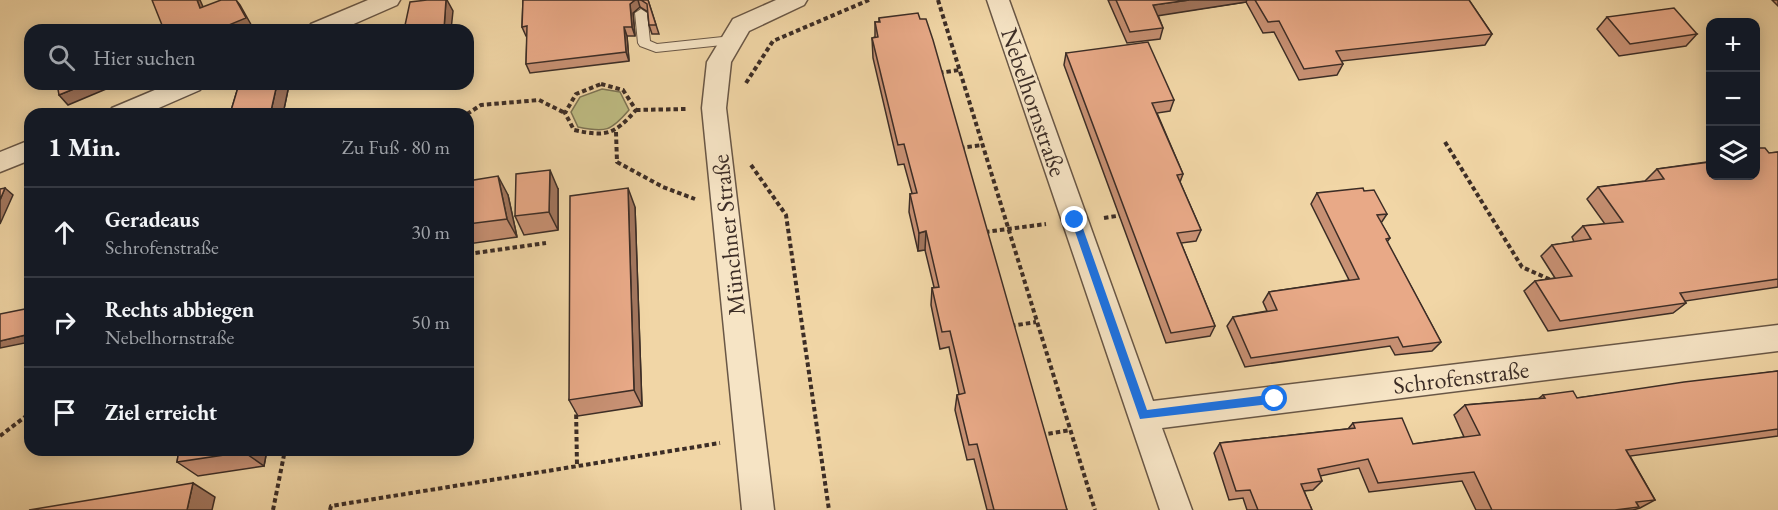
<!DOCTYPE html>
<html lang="de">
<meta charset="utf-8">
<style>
:root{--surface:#171b24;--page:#242831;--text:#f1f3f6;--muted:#9ea1a6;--line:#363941}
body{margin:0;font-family:"EB Garamond",serif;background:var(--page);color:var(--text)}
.controls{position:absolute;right:18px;top:18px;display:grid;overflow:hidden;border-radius:12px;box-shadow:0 3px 15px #0003}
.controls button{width:54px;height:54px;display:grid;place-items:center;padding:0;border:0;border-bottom:2px solid var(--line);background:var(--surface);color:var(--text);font:30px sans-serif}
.stop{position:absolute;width:18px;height:18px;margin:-14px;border:4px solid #1a73e8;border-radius:50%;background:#fff}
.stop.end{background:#1a73e8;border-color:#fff;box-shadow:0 2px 6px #0008}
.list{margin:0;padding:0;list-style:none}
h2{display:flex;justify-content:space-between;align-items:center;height:78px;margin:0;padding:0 24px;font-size:26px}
h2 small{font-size:20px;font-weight:400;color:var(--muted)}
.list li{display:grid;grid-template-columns:39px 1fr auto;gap:18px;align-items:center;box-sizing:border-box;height:90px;padding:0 24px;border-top:2px solid var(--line)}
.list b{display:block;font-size:22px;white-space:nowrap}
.list p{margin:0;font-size:20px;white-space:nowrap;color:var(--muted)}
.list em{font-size:20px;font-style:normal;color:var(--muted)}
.icon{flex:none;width:33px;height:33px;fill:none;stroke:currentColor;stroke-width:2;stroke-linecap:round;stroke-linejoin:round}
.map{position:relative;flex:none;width:1778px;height:510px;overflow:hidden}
.search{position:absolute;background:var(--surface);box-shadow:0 3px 15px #0003;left:24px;top:24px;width:450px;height:66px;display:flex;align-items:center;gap:15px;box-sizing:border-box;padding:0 21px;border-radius:18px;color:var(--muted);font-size:22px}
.panel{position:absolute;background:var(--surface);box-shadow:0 3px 15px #0003;left:24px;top:108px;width:450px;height:348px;border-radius:18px}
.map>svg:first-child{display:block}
</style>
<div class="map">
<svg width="1778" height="510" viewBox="0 0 1778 510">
<rect width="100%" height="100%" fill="#f1d6a6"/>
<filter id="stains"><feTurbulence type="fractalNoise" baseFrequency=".00333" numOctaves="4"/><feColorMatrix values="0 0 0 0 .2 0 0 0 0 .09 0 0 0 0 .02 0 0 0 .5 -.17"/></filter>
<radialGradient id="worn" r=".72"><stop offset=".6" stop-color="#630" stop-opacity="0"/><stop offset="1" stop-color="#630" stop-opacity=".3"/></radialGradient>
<path fill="#bebc83" stroke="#7d7454" stroke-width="1.5" d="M 602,89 L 620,92 L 629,110 C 611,131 606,133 578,127 L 571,112 L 580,97 Z"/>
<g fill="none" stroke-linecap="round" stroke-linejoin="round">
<g stroke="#695746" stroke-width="2">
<path id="service" d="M 641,9 L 647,13 L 650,41 L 657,44 L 732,36 L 738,40 L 732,44 L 656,52 L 640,46 L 638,43 L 635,13 Z"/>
</g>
<g stroke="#695746" stroke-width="3">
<path id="minor" d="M 368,0 L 400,0 L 397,5 L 340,30 L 308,30 L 311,24 Z
M 776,0 L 807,0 L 804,5 L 749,31 L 731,62 L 726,108 L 774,510 L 742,510 L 702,108 L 707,62 L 733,19 Z
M 987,0 L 1009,0 L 1153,401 L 1778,325 L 1778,351 L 1162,428 L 1192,510 L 1160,510 Z
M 169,84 L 204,84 L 200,90 L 145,114 L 109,114 L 112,108 Z
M 30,140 L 30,160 L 0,172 L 0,152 Z"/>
</g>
<path stroke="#3c2d26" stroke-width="4" stroke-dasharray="4.5 3" stroke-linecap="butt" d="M 938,0 L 1095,510
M 939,73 L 959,70
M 746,83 L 773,41 L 869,0
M 601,84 L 623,90 L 636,110 C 614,135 606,137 574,130 L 565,113 L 576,94 Z
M 636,110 L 686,109
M 467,114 L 481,105 L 539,100 L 565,113
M 616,132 L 617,162 L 663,187 L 695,199
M 1445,142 L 1522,267 L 1551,280
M 960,148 L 982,145
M 751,165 L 786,215 L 829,510
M 1104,218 L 1123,215
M 985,232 L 1046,224
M 468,254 L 546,243
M 1011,326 L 1036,322
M 576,407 L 577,466
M 1041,435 L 1070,430
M 0,436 L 30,413
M 273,510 L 285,450
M 330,510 L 331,506 L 720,443"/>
<use href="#service" fill="#f6e4c5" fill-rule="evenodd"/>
<use href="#minor" fill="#f6e4c5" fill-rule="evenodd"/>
</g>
<path fill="#c89174" stroke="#3c2d26" stroke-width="1.5" d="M 523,0 L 648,0 L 659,34 L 652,34 L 649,25 L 648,12 L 640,7 L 633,13 L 635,36 L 627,36 L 629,61 L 530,73 L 526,64 L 527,36 L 526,36 L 522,27 Z
M 1108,0 L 1469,0 L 1492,34 L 1485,45 L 1341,61 L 1343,64 L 1337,75 L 1299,80 L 1274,32 L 1263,33 L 1246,2 L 1158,15 L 1163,28 L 1160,39 L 1127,43 Z
M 1772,0 L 1778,0 L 1778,6 Z
M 1607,17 L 1697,34 L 1686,46 L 1619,56 L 1597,29 Z
M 879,18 L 1067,510 L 987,510 L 974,459 L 967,460 L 955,410 L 957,395 L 959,394 L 949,347 L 940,349 L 931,305 L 932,288 L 934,287 L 925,250 L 918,251 L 909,212 L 910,194 L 912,193 L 904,164 L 898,165 L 873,58 L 872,38 L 875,37 L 875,22 L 879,22 Z
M 1066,53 L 1174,100 L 1170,111 L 1157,113 L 1183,174 L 1180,182 L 1201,230 L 1196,241 L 1181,243 L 1215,326 L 1210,336 L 1166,343 L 1064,65 Z
M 239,84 L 288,84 L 289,85 L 283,114 L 230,114 Z
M 1778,152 L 1778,287 L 1685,301 L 1686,303 L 1673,313 L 1548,331 L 1524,291 L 1535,281 L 1555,278 L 1541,256 L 1552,245 L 1574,242 L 1572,237 L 1583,226 L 1605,224 L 1587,199 L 1598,187 L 1645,181 L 1657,169 Z
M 468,181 L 508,195 L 517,237 L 468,244 Z
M 558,189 L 558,230 L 524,235 L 515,216 Z
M 1364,191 L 1387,214 L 1381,223 L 1390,238 L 1387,242 L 1441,342 L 1432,351 L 1395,355 L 1390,346 L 1245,367 L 1227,326 L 1233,317 L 1267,311 L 1263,302 L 1269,292 L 1349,280 L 1311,204 L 1317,193 Z
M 635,207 L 642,406 L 578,416 L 569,400 Z
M 1778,371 L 1778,436 L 1630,456 L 1655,500 L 1640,508 L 1633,510 L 1476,510 L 1462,481 L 1369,492 L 1359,468 L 1320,476 L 1322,481 L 1313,490 L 1304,491 L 1312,510 L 1247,510 L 1243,498 L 1229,500 L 1214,453 L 1220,443 L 1348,429 L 1353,423 L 1413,444 L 1464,437 L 1454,415 L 1465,405 L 1538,399 L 1543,395 L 1577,398 Z
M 179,450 L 267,450 L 264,466 L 198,476 L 177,462 Z"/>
<path fill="#a2765e" stroke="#3c2d26" stroke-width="1.5" d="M 197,0 L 200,0 L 208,18 L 200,8 Z
M 236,0 L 240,5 L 253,28 L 248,30 L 217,30 Z
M 446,0 L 447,0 L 453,11 L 451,30 L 445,30 L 444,29 Z
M 635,0 L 638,0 L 640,7 L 633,13 L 635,36 L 632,27 L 630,4 Z
M 1189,0 L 1247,0 L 1246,2 L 1150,17 L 1153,5 Z
M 624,27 L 627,36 L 629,61 L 626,52 Z
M 86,84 L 118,84 L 68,105 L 59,95 Z
M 277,84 L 288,84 L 289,85 L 283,114 L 273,114 L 271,111 Z
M 550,170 L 558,189 L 558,230 L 549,212 Z
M 498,176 L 508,195 L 517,237 L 507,219 Z
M 5,188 L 13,195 L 0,224 L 0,200 Z
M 628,188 L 635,207 L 642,406 L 634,390 Z
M 926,231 L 925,250 L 918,251 L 919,233 Z
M 30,334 L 30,342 L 0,348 L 0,341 Z
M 245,450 L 267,450 L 264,466 L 244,452 Z
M 193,483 L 215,497 L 212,510 L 187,510 Z"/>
<path fill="#e8a987" stroke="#3c2d26" stroke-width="1.5" d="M 152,0 L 197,0 L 200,8 L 221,0 L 236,0 L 246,18 L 217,30 L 149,30 L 162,25 Z
M 427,0 L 446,0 L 444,29 L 433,30 L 404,30 L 410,2 Z
M 523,0 L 635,0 L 630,4 L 632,27 L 624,27 L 626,52 L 526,64 L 527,26 L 522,27 Z
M 641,0 L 648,0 L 656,25 L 649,25 L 647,4 Z
M 1116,0 L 1189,0 L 1153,5 L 1163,28 L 1130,32 Z
M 1255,0 L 1469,0 L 1492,34 L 1336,51 L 1343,64 L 1304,69 L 1279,21 L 1268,22 Z
M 1674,8 L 1697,34 L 1630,44 L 1607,17 Z
M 918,13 L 920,19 L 926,19 L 933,40 L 1067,510 L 994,510 L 977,444 L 969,445 L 957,395 L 965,393 L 950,331 L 942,332 L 932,288 L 939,287 L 926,231 L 919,233 L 910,194 L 917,193 L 904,144 L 898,145 L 872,38 L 878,37 L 875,22 L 880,22 L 879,18 Z
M 1148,42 L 1174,100 L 1152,103 L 1183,174 L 1177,175 L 1201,230 L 1177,233 L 1215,326 L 1171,333 L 1066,53 Z
M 57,84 L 86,84 L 59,95 Z
M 239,84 L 277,84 L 271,111 L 246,114 L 230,114 Z
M 1755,148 L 1765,148 L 1769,153 L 1778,152 L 1778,279 L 1680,293 L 1686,303 L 1560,321 L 1535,281 L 1572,276 L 1552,245 L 1591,239 L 1583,226 L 1623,222 L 1598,187 L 1664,179 L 1657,169 L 1710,162 L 1710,176 L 1755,176 Z
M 550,170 L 549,212 L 515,216 L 516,174 Z
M 498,176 L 507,219 L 468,224 L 468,181 Z
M 5,188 L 0,200 L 0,189 Z
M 628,188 L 634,390 L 569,400 L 570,196 Z
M 1363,188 L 1364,191 L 1374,190 L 1387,214 L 1377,215 L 1390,238 L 1386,239 L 1441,342 L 1403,347 L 1398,337 L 1251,358 L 1233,317 L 1277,310 L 1269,292 L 1359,279 L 1317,193 Z
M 30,308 L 30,334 L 0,341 L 0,314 Z
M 1778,371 L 1778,429 L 1626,450 L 1655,500 L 1636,502 L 1639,507 L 1615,510 L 1492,510 L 1474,472 L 1378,483 L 1368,459 L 1318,469 L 1322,481 L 1301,484 L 1312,510 L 1258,510 L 1250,490 L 1236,491 L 1220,443 L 1355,428 L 1353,423 L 1402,418 L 1413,444 L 1480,435 L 1465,405 L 1545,398 L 1543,395 L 1573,391 L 1577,398 L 1684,382 Z
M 179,450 L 245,450 L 244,452 L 177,462 Z
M 193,483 L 187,510 L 29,510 Z"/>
<path fill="#1a73e8" d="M 1075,216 L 1080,220 L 1147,410 L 1275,394 L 1279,396 L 1279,403 L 1140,419 L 1071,220 Z"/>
<g text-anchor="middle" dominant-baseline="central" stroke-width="5" stroke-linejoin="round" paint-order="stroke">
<g font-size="24" fill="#3c2d26" stroke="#f6e4c5">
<text transform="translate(1034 102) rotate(71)">Nebelhornstraße</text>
<text transform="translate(728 235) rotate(-96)">Münchner Straße</text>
<text transform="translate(1461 377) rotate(-7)">Schrofenstraße</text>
</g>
</g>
<rect width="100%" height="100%" filter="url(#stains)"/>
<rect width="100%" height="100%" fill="url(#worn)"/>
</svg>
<div class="controls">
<button>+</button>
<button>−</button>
<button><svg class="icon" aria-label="layers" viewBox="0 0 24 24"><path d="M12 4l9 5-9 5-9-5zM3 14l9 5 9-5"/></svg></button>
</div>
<div class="stop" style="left:1275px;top:399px"></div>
<div class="stop end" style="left:1075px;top:220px"></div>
<div class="search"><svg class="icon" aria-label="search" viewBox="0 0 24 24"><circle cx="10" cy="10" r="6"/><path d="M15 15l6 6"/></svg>Hier suchen</div>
<section class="panel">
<h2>1 Min.<small>Zu Fuß · 80 m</small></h2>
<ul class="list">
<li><svg class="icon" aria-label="ahead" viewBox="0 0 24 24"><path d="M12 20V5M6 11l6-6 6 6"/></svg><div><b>Geradeaus</b><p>Schrofenstraße</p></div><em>30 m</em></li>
<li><svg class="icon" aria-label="right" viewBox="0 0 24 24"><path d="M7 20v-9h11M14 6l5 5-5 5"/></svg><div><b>Rechts abbiegen</b><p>Nebelhornstraße</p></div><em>50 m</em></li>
<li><svg class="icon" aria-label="arrive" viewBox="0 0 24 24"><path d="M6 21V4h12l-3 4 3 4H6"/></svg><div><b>Ziel erreicht</b></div></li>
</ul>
</section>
</div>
